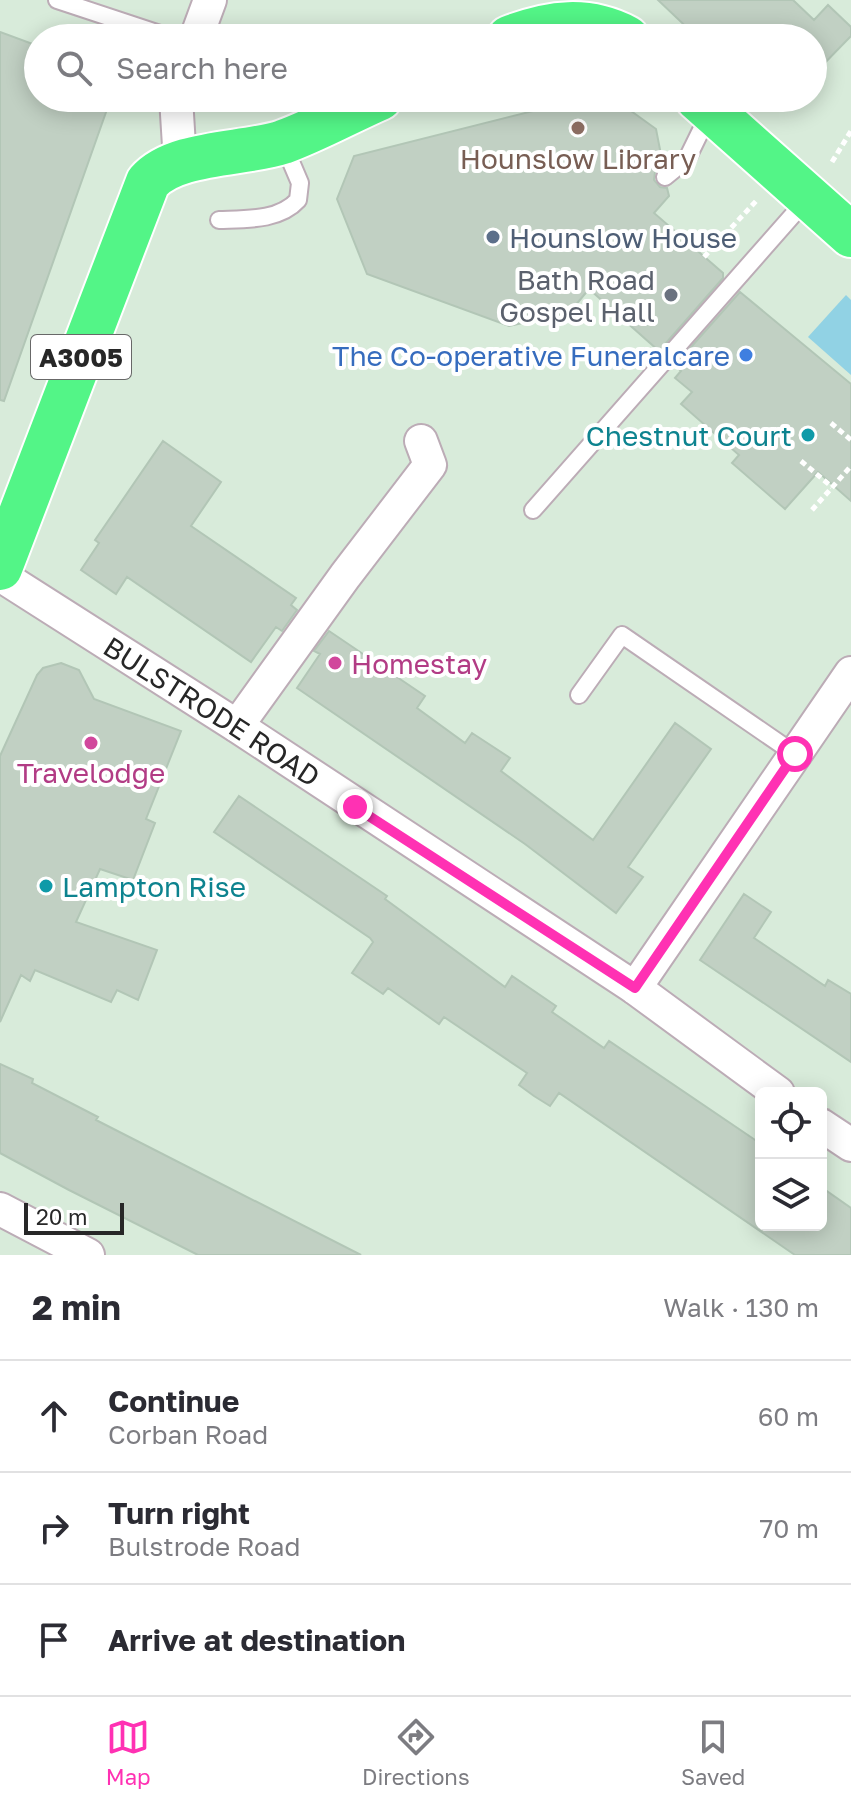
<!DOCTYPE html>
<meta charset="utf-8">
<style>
:root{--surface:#fff;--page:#f7f7f7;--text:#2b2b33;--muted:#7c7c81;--line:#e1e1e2;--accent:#ff31b3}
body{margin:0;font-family:"Golos Text",sans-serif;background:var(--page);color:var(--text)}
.controls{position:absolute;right:24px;bottom:24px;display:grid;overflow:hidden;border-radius:12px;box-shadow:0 4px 20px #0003}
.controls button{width:72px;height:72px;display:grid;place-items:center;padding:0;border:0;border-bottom:2px solid var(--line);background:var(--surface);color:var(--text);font:40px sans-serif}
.scale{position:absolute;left:24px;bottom:20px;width:100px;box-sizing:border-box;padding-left:8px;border:4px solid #272727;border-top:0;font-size:22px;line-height:28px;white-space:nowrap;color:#272727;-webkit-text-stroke:6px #fff;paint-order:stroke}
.stop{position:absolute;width:24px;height:24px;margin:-18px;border:6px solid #ff31b3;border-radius:50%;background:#fff}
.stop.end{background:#ff31b3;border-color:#fff;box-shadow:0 2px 8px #0008}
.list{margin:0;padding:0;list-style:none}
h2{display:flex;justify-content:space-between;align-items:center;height:104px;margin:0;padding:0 32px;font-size:34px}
h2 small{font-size:26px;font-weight:400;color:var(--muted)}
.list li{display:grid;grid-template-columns:52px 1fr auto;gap:24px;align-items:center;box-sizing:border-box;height:112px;padding:0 32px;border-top:2px solid var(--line)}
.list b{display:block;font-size:30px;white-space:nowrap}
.list p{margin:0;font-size:26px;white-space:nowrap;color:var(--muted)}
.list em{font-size:26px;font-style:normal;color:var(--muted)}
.icon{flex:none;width:44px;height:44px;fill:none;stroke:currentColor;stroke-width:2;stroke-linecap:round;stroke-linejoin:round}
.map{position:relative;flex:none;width:851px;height:1255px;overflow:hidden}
.search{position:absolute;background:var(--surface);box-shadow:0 4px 20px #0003;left:24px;right:24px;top:24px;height:88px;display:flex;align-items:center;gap:20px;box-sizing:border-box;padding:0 28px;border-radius:44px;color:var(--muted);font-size:30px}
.sheet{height:440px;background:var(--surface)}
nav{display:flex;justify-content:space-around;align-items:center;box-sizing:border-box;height:112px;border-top:2px solid var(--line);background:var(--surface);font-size:22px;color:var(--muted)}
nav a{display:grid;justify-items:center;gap:4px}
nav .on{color:var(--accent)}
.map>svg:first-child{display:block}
</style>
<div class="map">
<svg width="851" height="1255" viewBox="0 0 851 1255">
<rect width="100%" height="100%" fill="#d8ebda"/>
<path fill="#91d2e4" d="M 846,295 L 851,300 L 851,375 L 808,337 Z"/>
<path fill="#c1d0c3" stroke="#b2c6b6" stroke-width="2" d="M 658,0 L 793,0 L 814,20 L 828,5 L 851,27 L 851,36 L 813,75 L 813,38 L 698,38 Z
M 0,32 L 38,46 L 38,98 L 111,98 L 4,401 L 0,400 Z
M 585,98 L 613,98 L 656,129 L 663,165 L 655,172 L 654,180 L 660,187 L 667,188 L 669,196 L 654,213 L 723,273 L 723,278 L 659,351 L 589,289 L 569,313 L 509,326 L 367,274 L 337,199 L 354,156 Z
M 740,292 L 851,384 L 851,501 L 818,472 L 785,509 L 732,463 L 739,455 L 681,404 L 692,392 L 675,378 L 681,371 L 675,365 Z
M 163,441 L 221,482 L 191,526 L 296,598 L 291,605 L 297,610 L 282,631 L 276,627 L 251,662 L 127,577 L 116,594 L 81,570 L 99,543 L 95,540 Z
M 329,631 L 425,696 L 417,708 L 465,743 L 472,733 L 510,758 L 501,771 L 593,840 L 675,723 L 711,749 L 628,867 L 643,877 L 616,913 L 525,844 L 297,688 L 320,654 L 314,651 Z
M 61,663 L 79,670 L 94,699 L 181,731 L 146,819 L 155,823 L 133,880 L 100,869 L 76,922 L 157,950 L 138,1000 L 117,990 L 111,1002 L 35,970 L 30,981 L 21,975 L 0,1022 L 0,756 L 37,675 L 43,668 Z
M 239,796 L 387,896 L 385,899 L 505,987 L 512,976 L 556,1006 L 552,1012 L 604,1048 L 609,1041 L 761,1144 L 761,1225 L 821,1225 L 821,1187 L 851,1208 L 851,1255 L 795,1255 L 559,1093 L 550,1106 L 534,1096 L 519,1085 L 527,1073 L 444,1017 L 439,1024 L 388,988 L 383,994 L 352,973 L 373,942 L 370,938 L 214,832 Z
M 744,894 L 771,912 L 754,938 L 825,986 L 828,980 L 851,994 L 851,1062 L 700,960 Z
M 0,1064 L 33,1079 L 32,1083 L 98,1117 L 96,1120 L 361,1255 L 198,1255 L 69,1190 L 0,1153 Z"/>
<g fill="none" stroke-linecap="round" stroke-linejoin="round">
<g stroke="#bcacb6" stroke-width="20">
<path id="lane" d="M 57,0 L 172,38
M 665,177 L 687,159 L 709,114
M 219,220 C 245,219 279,221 298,200 L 300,183 L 283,143
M 533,510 L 807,199
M 579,695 L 622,635 L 795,754"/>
</g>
<g stroke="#bcacb6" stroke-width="36">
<g id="street">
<path d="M 196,38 L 210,0"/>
<path d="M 176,98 L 180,162"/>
<path id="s1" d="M 0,575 L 237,726 L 635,988 L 778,1093"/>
<path d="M 237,726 L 345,576 L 430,465 L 421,441"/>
<path d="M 635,988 L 851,673"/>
<path d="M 821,1125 L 851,1145"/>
<path d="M 0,1209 L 88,1255"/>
</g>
</g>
<g stroke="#fff" stroke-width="48">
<path id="primary" d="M 509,38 C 550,22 588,17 627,38
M 697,98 L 851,235
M 0,568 L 148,182 C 175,151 244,155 283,142 C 316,130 348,112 380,98"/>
</g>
<path stroke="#fff" stroke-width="5" stroke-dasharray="6 4" stroke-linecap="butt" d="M 832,162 L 851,131
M 704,257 L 758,199
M 831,423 L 851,440
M 801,461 L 832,487
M 812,510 L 851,466"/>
<use href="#lane" stroke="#fff" stroke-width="16"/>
<use href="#street" stroke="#fff" stroke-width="32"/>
<use href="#primary" stroke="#53f587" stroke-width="44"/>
</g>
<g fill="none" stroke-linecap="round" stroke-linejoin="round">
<path stroke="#ff31b3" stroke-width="10" d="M 355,807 L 635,988 L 795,754"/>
</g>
<circle fill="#8d6e63" stroke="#fff" stroke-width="3" cx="578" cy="128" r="8"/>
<circle fill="#5c6f8a" stroke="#fff" stroke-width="3" cx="493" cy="237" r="8"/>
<circle fill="#6b7280" stroke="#fff" stroke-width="3" cx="671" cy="295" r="8"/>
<circle fill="#3f7fe0" stroke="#fff" stroke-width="3" cx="746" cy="355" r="8"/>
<g fill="#0f9aa8" stroke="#fff" stroke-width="3">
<circle cx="808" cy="435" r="8"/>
<circle cx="46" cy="886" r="8"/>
</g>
<g fill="#d1479c" stroke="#fff" stroke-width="3">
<circle cx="335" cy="663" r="8"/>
<circle cx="91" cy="743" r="8"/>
</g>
<g text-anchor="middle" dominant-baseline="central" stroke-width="8" stroke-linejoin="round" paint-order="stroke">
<rect fill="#fff" stroke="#686868" stroke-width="2" x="31" y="335" width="100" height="44" rx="6"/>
<g font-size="26" font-weight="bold" fill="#272727">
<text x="81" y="357">A3005</text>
</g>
<g font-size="28" fill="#785e54" stroke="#fff">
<text x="578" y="158">Hounslow Library</text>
</g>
<g font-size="28" fill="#4e5e75" stroke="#fff" text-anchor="start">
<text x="509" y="237">Hounslow House</text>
</g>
<g font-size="28" fill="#5b616d" stroke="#fff" text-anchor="end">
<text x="655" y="279">Bath Road<tspan x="655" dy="32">Gospel Hall</tspan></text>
</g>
<g font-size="28" fill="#366cbe" stroke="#fff" text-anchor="end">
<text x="730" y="355">The Co-operative Funeralcare</text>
</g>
<g font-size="28" fill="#0d838f" stroke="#fff" text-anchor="end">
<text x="792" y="435">Chestnut Court</text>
<text x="62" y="886" text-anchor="start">Lampton Rise</text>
</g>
<g font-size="28" fill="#b23c85" stroke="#fff" text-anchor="start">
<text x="351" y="663">Homestay</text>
<text x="91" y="772" text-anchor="middle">Travelodge</text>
</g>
<g font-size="28" fill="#272727" stroke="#fff">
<text stroke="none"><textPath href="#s1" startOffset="252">BULSTRODE ROAD</textPath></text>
</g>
</g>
</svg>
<div class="controls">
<button><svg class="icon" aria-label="locate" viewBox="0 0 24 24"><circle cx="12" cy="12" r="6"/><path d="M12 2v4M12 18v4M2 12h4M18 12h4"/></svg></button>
<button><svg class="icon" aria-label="layers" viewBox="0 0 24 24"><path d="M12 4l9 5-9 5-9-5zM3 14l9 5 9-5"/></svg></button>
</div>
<div class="scale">20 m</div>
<div class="stop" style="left:795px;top:754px"></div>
<div class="stop end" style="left:355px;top:807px"></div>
<div class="search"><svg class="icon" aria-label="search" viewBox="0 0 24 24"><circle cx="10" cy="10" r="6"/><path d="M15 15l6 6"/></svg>Search here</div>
</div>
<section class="sheet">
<h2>2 min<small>Walk · 130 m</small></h2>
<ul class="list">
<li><svg class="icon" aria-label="ahead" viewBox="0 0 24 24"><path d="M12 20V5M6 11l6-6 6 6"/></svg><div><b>Continue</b><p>Corban Road</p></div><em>60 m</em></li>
<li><svg class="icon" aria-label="right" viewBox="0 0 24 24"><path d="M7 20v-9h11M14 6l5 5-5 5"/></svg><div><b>Turn right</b><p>Bulstrode Road</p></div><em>70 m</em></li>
<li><svg class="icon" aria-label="arrive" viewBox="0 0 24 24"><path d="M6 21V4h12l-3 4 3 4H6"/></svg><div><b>Arrive at destination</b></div></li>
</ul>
</section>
<nav>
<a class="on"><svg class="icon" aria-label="map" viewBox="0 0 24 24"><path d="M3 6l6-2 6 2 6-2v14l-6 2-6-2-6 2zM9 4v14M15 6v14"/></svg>Map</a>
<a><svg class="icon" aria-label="directions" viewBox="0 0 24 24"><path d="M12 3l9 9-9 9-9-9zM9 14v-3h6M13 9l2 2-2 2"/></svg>Directions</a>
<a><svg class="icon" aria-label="saved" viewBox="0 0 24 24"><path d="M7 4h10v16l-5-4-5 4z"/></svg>Saved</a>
</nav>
